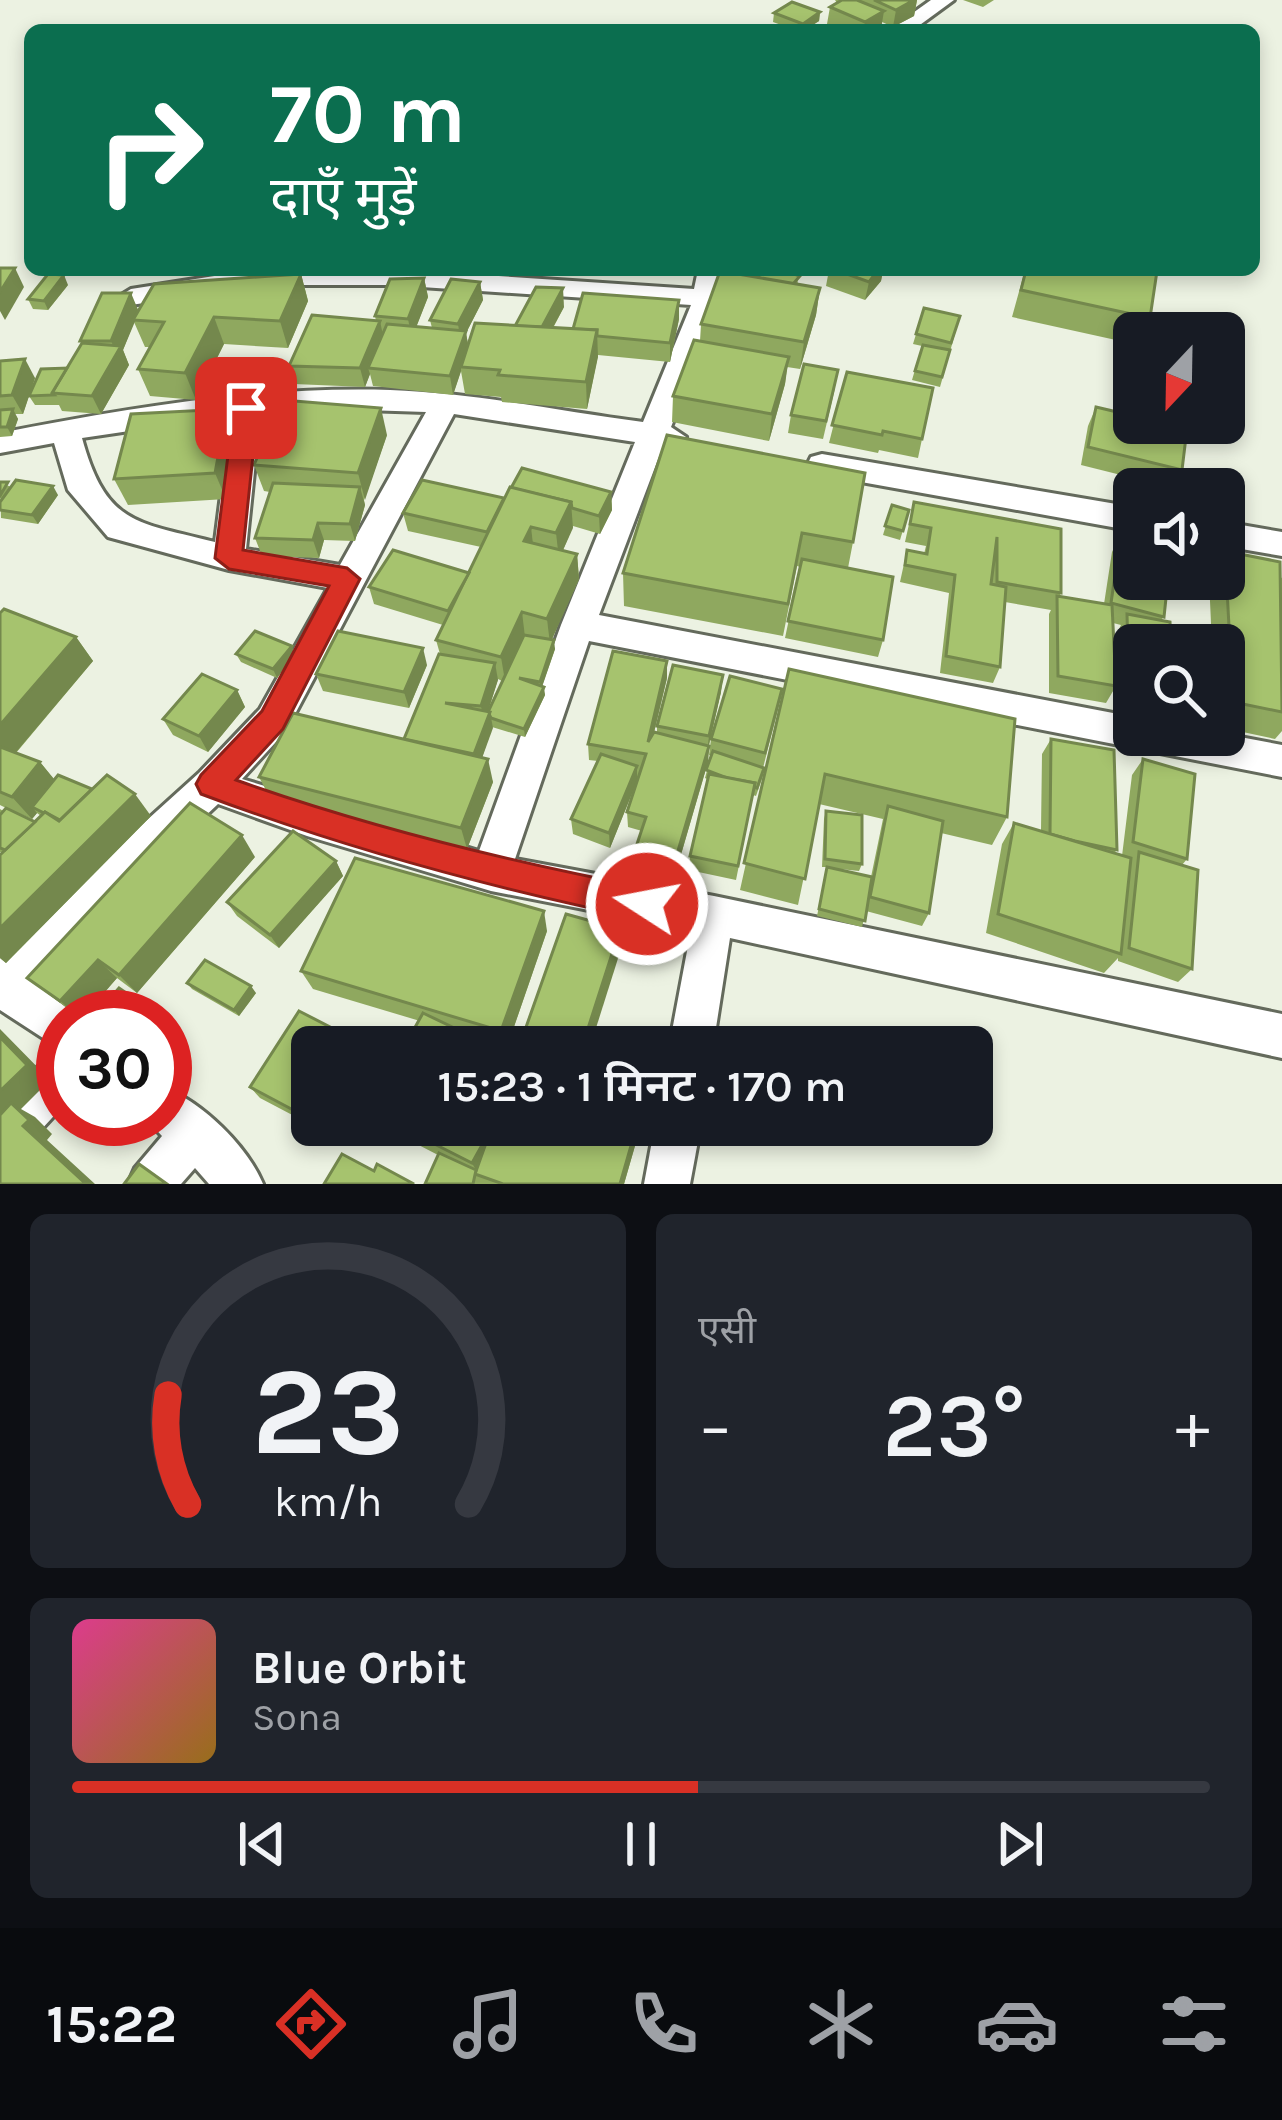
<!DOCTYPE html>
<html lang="hi">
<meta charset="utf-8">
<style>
body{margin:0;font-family:Karla,"Noto Sans Devanagari",sans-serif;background:#20242c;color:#f1f3f6;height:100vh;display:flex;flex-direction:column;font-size:45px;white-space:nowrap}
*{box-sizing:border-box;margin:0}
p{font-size:39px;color:#9ea1a6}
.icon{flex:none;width:66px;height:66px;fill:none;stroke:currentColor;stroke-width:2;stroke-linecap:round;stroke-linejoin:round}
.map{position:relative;height:1184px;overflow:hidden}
.side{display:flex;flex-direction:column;gap:30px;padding:30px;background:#0d0f14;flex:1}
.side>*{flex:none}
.top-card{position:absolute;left:24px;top:24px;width:1236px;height:252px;border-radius:18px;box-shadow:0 6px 18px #0003;background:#0b6e4f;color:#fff;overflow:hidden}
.needle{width:78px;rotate:202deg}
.fabs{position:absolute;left:1113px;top:312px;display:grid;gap:24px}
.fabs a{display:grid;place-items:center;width:132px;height:132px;border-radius:18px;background:#171b24;box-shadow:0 6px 18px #0003;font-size:60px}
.speed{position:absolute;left:36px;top:990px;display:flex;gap:24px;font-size:60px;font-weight:700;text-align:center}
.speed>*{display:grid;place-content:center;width:156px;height:156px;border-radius:50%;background:#171b24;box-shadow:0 6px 18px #0003;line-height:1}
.speed .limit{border:18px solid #d22;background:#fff;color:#111}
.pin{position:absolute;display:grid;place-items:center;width:102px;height:102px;color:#fff;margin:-51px;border-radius:24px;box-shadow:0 6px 18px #0006}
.me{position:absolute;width:132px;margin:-66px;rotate:281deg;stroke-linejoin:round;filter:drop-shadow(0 0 9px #0008)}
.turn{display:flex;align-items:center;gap:42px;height:252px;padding:0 48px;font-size:54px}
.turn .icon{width:156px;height:156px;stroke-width:2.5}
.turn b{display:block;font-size:84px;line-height:102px}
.big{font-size:90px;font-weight:600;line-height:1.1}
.side .tile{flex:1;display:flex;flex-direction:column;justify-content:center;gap:18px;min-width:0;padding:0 42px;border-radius:18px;background:#20242c}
.side .dial{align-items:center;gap:0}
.dial svg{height:312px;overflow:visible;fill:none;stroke:#363941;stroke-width:7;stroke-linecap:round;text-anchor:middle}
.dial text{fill:#f1f3f6;stroke:none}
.song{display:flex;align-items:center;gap:36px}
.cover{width:144px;height:144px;border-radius:18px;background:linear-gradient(135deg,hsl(330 70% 55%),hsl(40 70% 35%))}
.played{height:12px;border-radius:6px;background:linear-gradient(90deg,#d93025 55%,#363941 55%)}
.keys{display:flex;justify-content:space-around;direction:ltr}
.heat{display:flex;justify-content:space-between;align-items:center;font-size:66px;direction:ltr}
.side .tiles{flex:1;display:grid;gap:30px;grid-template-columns:1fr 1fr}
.tile:last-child{grid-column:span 2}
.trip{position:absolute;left:291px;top:1026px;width:702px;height:120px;border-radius:18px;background:#171b24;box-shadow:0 6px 18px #0003;font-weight:600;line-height:120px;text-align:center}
.dock{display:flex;height:192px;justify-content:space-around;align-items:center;background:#090b0e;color:#9ea1a6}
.dock .icon{width:84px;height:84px}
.dock .active{color:#d93025}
.dock b{font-size:54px;color:#f1f3f6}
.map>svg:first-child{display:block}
</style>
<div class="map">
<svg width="1282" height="1184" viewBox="0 0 1282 1184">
<rect width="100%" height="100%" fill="#ecf2e2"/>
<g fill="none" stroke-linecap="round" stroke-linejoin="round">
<!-- street casing -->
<g stroke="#646a5c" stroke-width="6">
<g id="street">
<path d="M931,0H954L913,30H889Z"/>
<path d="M253,270H407L694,289L698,270H724L715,316L671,427L686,437L681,444L663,446L599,615L1134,717V735L1224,734L1282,745V777L589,641L515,859L714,896L1282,1014V1058L730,938L713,1047H669L691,930L491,891L307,836L218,804L31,981L79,1017H63V1106L16,1157L0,1164V1108L47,1057L63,1051L0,1010V953L199,773L260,709L328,588L229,570L108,537L68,490L54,443L0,453V433C128,408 258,386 390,390C475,393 559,411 643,422L691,305L392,285H260L131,305L118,297L131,289ZM334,409L426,412L340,565L246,549L260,414ZM454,414L635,442L561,625L479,851L242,779L286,731ZM231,416L215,542C136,522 106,525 82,438Z"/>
<path d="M822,454L1134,507V531L811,473L807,465L811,457Z"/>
<path d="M1224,522L1282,532V556L1224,546Z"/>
<path d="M165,1088C203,1103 247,1146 263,1184H209L195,1168L181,1184H128L135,1168L162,1136L146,1119H165Z"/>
<path d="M655,1125H701L690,1184H644Z"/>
</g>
</g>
<!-- street -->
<use href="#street" fill="#fff" fill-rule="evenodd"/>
</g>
<!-- wall -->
<g fill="#8fa85f" fill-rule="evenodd">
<path d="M835,0H917L914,16L893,27L882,22L881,29L879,30H841L827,24L830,7L837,3Z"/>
<path d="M963,0H994L983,7Z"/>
<path d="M820,12L819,21L805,30H795L773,22L774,13Z"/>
<path d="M764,270H801L797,275L798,285L820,288L816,315L800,369L787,367L785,384L769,441L672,422L673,396L700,341L701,324L757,278Z"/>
<path d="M829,270H883L881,281L865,300L826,286Z"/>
<path d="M1025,270L1157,271L1150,318L1143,333H1134V344L1012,317Z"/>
<path d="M301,274L308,301L288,348L224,344L196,400L150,396L138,369L150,347H145L134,322L123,350L129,365L101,414L62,411L59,405H35L29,396L67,368L82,344L80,341L139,311Z"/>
<path d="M424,278L428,297L416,327L432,328L430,320L480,282L483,300L466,333L468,344L564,307L553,328L573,329L679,319L670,362L598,355L587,409L502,402L501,397L465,394L461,371L453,395L373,386L370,374L365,387L294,384L289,366L376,321L375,316Z"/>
<path d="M68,285L48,310L33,309L28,299Z"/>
<path d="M924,308L960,316L940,387L912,380L922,346L913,344Z"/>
<path d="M0,361L35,378L23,414H15L18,419L12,436L0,437Z"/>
<path d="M847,372L922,439L918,458L879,450L878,453L829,443Z"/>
<path d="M835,388L823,439L788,433L791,415Z"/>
<path d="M1096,407L1182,470L1173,488L1081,465L1088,426Z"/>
<path d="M227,409L237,435L226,499L128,505L114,479Z"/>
<path d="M387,435L364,500L365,505L355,541L324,540L319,558L262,556L255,538L270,492L264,491L254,465Z"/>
<path d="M667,435L853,542L848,568L883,640L878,657L785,638L800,567L797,566L783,636L624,606L623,573Z"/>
<path d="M0,482L11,487L58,495L38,524L1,518Z"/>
<path d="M611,492L612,510L600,534L573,526L563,550L577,554L579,579L551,640L555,649L542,686L545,695L525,737L492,727L482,758L493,782L467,849L271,800L259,777L404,739L440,654L436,640L443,625L374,604L369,587L469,573L481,547L408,531L403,513L504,498ZM498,679L502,681L488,712Z"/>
<path d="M914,502L1061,529V593L1059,597L1104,604L1112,552L1121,534L1164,617L1134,645V707L1119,704L1118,631L1121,625L1113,623L1116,686L1106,703L1049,693V614L1051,610L1005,602L1000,667L993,683L940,673L949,593L900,582L907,550L924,554L926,546L905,542Z"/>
<path d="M892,505L909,510L900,540L883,535Z"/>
<path d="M1225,551L1282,578V731L1275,739L1224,728V645H1212L1209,579H1224Z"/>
<path d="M0,613L76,637L93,661L16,753L40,762L54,780L151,816L6,963L0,958V855L2,853L0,852V809L3,811L6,808L0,805ZM6,808L32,819L37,813L41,816L35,822Z"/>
<path d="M236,654H295L277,678L241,662Z"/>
<path d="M427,665L409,708L323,691L316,674Z"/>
<path d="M789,669L1007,817L992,845L941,833L929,913L922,926L866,911L862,927L817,916L827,867H822L824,819L826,811L862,864L859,871L830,868L871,877L883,819L819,804L798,905L740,890Z"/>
<path d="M667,678L654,732H657V726L721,692L709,746L708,762L675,875L636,865L635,850L642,831L628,827L627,812L637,781L610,848L573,834L571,819L598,761L589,760L588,744Z"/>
<path d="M237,690L245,707L208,752L173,735L163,719Z"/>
<path d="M779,705L763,768H764L763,776L756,796L753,795L736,880L689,870L690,856L707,779L705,778L711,756L709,755L711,739Z"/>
<path d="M1051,739L1117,850L1114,853L1122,856L1132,775L1143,759L1187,859L1182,865L1192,969L1178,982L1118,961V958L1104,973L986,933L1002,844L1014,823L1041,831L1042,754Z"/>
<path d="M255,857L137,993L117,978L83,1017H79L27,978Z"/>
<path d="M336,861L343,876L279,948L237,916L227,902Z"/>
<path d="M547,931L507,1047L313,989L301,971Z"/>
<path d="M187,983L256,993L239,1016L192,989Z"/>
<path d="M312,1047V1125H344L336,1138L260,1098L250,1087Z"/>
<path d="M380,1125H641L624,1184H425L438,1155Z"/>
</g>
<!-- shaded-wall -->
<g fill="#74884d">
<path d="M914,0H917L914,16L893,27L896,10Z"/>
<path d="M884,11L881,29L864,30L865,22Z"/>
<path d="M820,12L819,21L805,30H802L803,24Z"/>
<path d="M15,268L24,287L5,320L0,311V292Z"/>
<path d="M878,270H883L881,281L865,300L869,282Z"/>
<path d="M301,274L308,301L288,348L280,321Z"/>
<path d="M64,275L68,285L48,310L44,301Z"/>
<path d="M424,278L428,297L412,338L408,319Z"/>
<path d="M480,282L483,300L466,333L469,350L461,367V371L453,395L450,376L461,343L458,324Z"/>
<path d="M563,288L564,307L540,351L539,333Z"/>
<path d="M820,288L816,315L800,369L804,342Z"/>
<path d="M131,293L139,312L123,350L129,365L101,414L92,396L117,353L111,341Z"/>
<path d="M679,300V319L670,362V343Z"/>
<path d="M214,317L224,344L196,400L185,373Z"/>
<path d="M380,321L384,340L368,368L370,374L365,387L360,368Z"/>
<path d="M597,330L598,357L587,409L586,382Z"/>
<path d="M789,357L785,384L769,441L772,414Z"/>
<path d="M25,359L35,378L23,414L12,395Z"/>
<path d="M381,408L387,435L365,500L358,473Z"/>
<path d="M13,409L18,419L12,436L7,427Z"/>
<path d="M227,409L237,435L226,499L215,473Z"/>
<path d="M53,486L58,495L38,524L32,515Z"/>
<path d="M360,487L365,505L355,541L350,524Z"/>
<path d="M611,492L612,510L600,534L599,516Z"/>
<path d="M571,502L573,528L559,559L556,533Z"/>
<path d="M318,523L324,540L319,558L313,540Z"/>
<path d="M531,527L534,553L524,541Z"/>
<path d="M577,554L579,579L550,644L547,619Z"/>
<path d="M522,612L525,637L505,681L501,657Z"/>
<path d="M76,637L93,661L6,764L0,757V725Z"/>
<path d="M554,640L555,649L541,690L540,682Z"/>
<path d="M292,646L295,654L277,678L273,669Z"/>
<path d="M423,648L427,665L409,708L404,692Z"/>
<path d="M667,661V678L648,758V742Z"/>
<path d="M495,663L498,680L484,723L481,706Z"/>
<path d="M723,675L721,692L707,752L709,736Z"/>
<path d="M544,687L545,695L525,737L524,729Z"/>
<path d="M237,690L245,707L208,752L199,736Z"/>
<path d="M490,712L493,728L478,769L474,754Z"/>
<path d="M709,746L708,762L675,875V861Z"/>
<path d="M488,759L493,782L467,849L461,828Z"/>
<path d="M40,762L59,785L32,807L37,813L32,819L12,797Z"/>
<path d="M637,766V781L610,848L609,833Z"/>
<path d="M135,794L151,816L6,963L0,958V928Z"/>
<path d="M242,835L255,857L137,993L119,975Z"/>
<path d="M336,861L343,876L279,948L270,935Z"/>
<path d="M544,911L547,931L507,1047L501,1031Z"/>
<path d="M620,929L621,949L590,1047H582Z"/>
<path d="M98,960L117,978L83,1017H79L60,1001Z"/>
<path d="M251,986L256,993L239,1016L234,1010Z"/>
<path d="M148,1008L155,1014L152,1017H141Z"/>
<path d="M0,1029L50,1080L21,1109L35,1117L52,1134L47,1140L95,1184H86L23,1126L0,1130Z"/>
<path d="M330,1125H344L336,1138L328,1129Z"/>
<path d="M637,1125H641L624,1184H620Z"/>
<path d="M490,1130L478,1174L472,1163Z"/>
</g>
<!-- building -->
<g fill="#a6c36e" stroke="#74884d" stroke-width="3">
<path d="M842,0H857L884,11L865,22L830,7Z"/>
<path d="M874,0H914L896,10Z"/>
<path d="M792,2L820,12L803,24L774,13Z"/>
<path d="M0,268H15L0,292Z"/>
<path d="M764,270H782L800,276L793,284L757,278Z"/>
<path d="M836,270H878L869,282Z"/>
<path d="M1026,270L1157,271L1150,318L1021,290Z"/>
<path d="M720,271L820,288L804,342L701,324Z"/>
<path d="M48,274L64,275L44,301L28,299Z"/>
<path d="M301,274L280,321L214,317L185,373L138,369L164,322L133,320L154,284Z"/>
<path d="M424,278L408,319L375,316L390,279Z"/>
<path d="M451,279L480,282L458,324L430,320Z"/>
<path d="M536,287L563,288L542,327L515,326Z"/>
<path d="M102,293H131L111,341H80Z"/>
<path d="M583,293L679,300L670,343L597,336V330L573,329Z"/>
<path d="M924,308L960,316L951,343L916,334Z"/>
<path d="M312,315L380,321L360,368L289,366Z"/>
<path d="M475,323L597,330L586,382L498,375L500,370L461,367Z"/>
<path d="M387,324L466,331L450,376L368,368Z"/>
<path d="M694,340L789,357L772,414L673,396Z"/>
<path d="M82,343L121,346L92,396L52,393Z"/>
<path d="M923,345L950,350L942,377L915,371Z"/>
<path d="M25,359L12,395L0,396V361Z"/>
<path d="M804,364L838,370L826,421L791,415Z"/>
<path d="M67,368L52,393L54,395L29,396L41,369Z"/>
<path d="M847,372L933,388L922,439L883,431L882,435L832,425Z"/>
<path d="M282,400L381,408L358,473L254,465Z"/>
<path d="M1096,407L1134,416V423H1163L1187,429L1182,470L1088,447Z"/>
<path d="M13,409L7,427H0V410Z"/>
<path d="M227,409L215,473L114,479L131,414Z"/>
<path d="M667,435L865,473L853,542L802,533L788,604L623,573Z"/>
<path d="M522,468L611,492L599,516L572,508L571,502L511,488Z"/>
<path d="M16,480L53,486L32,515L0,510V502Z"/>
<path d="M422,480L504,498L487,532L403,513Z"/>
<path d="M0,482H8L0,496Z"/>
<path d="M273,483L360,487L350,524L318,523L313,540L255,538Z"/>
<path d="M510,487L571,502L556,533L531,527L524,541L577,554L547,619L522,612L501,657L436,640Z"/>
<path d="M914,502L1061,529V593L997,582V537L991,584L1006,587L1000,667L946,656L955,575L905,565L907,550L927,554L931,528L910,524Z"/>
<path d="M892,505L909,510L903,531L885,526Z"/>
<path d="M1121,534L1134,537V579H1168L1164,617L1111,603Z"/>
<path d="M393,550L469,573L448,611L369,587Z"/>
<path d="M1225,551L1280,562L1282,712L1233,702Z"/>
<path d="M802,559L893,577L883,640L788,621Z"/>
<path d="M1057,596L1112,605L1116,686L1058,676Z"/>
<path d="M4,609L76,637L0,725V613Z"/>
<path d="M1127,614L1170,622L1171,645H1134V689L1129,688Z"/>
<path d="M255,631L292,646L273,669L236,654Z"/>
<path d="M338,631L423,648L404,692L316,674Z"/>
<path d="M524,635L554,640L540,682L519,678L544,687L524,729L491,718L488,712Z"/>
<path d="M613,651L667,661L648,742L654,732L709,746L675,861L635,850L646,817L627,812L646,754L588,744Z"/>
<path d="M439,654L495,663L481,706L445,703L490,712L474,754L404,739Z"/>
<path d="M673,665L723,675L709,736L657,726Z"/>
<path d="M789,669L1015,719L1007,817L825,774L805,879L744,863Z"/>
<path d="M202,674L237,690L199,736L163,719Z"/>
<path d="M730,676L782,689L765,753L711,739Z"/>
<path d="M293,713L488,759L461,828L259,777Z"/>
<path d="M1051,739L1114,750L1117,850L1075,841L1050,834Z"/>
<path d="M0,747L40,762L12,797L0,792Z"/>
<path d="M713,751L764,768L757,788L754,787L755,783L727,778L706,770Z"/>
<path d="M601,754L637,766L609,833L571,819Z"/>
<path d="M1143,759L1195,774L1187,859L1133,842Z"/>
<path d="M709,774L755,783L738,866L690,856Z"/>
<path d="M58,775L92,789L60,820L45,812L44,813L32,807Z"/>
<path d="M107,775L135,794L0,928V855L45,812L59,821Z"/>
<path d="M190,803L242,835L119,975L98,960L60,1001L27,978Z"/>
<path d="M888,806L943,821L929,913L870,897Z"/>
<path d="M6,808L35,822L5,850L0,848V815Z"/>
<path d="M826,811L862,815V864L825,859Z"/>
<path d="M1014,823L1131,858L1121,954L998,914Z"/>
<path d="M293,831L336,861L270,935L227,902Z"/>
<path d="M1139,852L1198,870L1192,969L1129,948Z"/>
<path d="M355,858L544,911L501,1031L301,971Z"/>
<path d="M827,867L872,877L865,921L819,909Z"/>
<path d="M566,914L620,929L582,1047H519Z"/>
<path d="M205,960L251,986L234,1010L187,983Z"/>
<path d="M119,988L148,1008L141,1017H94Z"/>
<path d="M299,1011L369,1047H312V1120L250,1087Z"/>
<path d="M423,1013L494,1047H404Z"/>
<path d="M0,1037L27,1065L0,1091Z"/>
<path d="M11,1103L29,1120L23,1126L86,1184H0V1115Z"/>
<path d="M397,1125H637L620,1184H503L475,1174L491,1129L472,1163Z"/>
<path d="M439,1153L476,1170L473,1184H425Z"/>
<path d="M342,1154L374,1171L377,1164L414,1184H324Z"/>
<path d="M139,1164L167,1184H124Z"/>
</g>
<!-- route -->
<path fill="#d93025" stroke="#8d1f18" stroke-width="3" d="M246,400L258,408L243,550L347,568L360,579L283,729L236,780C371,828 507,861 647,888L659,893L664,904L659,915L647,920C494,889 347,849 201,794L196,784L201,775L262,711L329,586L229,569L215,558L234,408Z"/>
</svg>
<div class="fabs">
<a><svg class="needle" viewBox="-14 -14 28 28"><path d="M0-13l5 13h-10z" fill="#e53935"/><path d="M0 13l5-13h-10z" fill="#9ea1a6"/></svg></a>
<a><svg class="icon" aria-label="sound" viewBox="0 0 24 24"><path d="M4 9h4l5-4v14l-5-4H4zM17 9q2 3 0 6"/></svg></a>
<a><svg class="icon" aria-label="search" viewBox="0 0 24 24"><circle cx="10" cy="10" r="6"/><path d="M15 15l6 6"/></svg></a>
</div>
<div class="speed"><div class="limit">30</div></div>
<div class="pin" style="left:246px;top:408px;background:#d93025"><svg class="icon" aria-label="arrive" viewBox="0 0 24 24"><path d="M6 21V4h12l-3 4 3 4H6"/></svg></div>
<svg class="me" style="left:647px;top:904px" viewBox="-20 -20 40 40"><circle r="17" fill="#d93025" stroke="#fff" stroke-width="3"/><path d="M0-11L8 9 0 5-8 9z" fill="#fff"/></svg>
<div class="trip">15:23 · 1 मिनट · 170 m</div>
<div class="top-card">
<div class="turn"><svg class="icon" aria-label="right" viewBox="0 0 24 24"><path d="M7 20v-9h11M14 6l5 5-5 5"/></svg><div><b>70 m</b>दाएँ मुड़ें</div></div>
</div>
</div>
<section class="side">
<div class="tiles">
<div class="tile dial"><svg viewBox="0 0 100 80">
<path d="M14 69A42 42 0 1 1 86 69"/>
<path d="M14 69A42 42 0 0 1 9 41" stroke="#d93025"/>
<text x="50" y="56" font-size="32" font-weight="700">23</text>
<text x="50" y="72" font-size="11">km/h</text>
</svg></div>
<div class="tile"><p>एसी</p>
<div class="heat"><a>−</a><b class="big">23°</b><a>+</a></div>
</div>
<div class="tile">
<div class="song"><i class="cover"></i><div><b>Blue Orbit</b><p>Sona</p></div></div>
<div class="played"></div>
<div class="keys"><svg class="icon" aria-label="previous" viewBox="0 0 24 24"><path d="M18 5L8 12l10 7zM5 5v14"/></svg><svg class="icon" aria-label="pause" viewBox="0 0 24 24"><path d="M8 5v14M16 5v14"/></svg><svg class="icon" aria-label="next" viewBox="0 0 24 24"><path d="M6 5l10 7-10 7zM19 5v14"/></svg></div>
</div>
</div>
</section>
<nav class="dock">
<b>15:22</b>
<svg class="icon active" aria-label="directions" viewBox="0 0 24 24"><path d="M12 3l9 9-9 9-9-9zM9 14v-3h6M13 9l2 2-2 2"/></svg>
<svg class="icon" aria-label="music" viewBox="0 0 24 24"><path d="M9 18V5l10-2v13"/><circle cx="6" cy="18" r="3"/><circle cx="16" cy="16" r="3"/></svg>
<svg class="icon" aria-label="phone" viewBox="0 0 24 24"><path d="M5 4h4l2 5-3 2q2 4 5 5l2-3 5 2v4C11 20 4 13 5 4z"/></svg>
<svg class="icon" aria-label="climate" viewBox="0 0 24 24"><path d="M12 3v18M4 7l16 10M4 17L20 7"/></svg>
<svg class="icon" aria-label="car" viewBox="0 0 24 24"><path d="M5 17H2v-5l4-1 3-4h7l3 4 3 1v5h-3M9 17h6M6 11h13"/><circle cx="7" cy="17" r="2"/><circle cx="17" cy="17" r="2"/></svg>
<svg class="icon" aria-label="filters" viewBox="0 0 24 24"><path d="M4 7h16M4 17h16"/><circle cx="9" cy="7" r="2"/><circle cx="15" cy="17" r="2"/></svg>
</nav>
